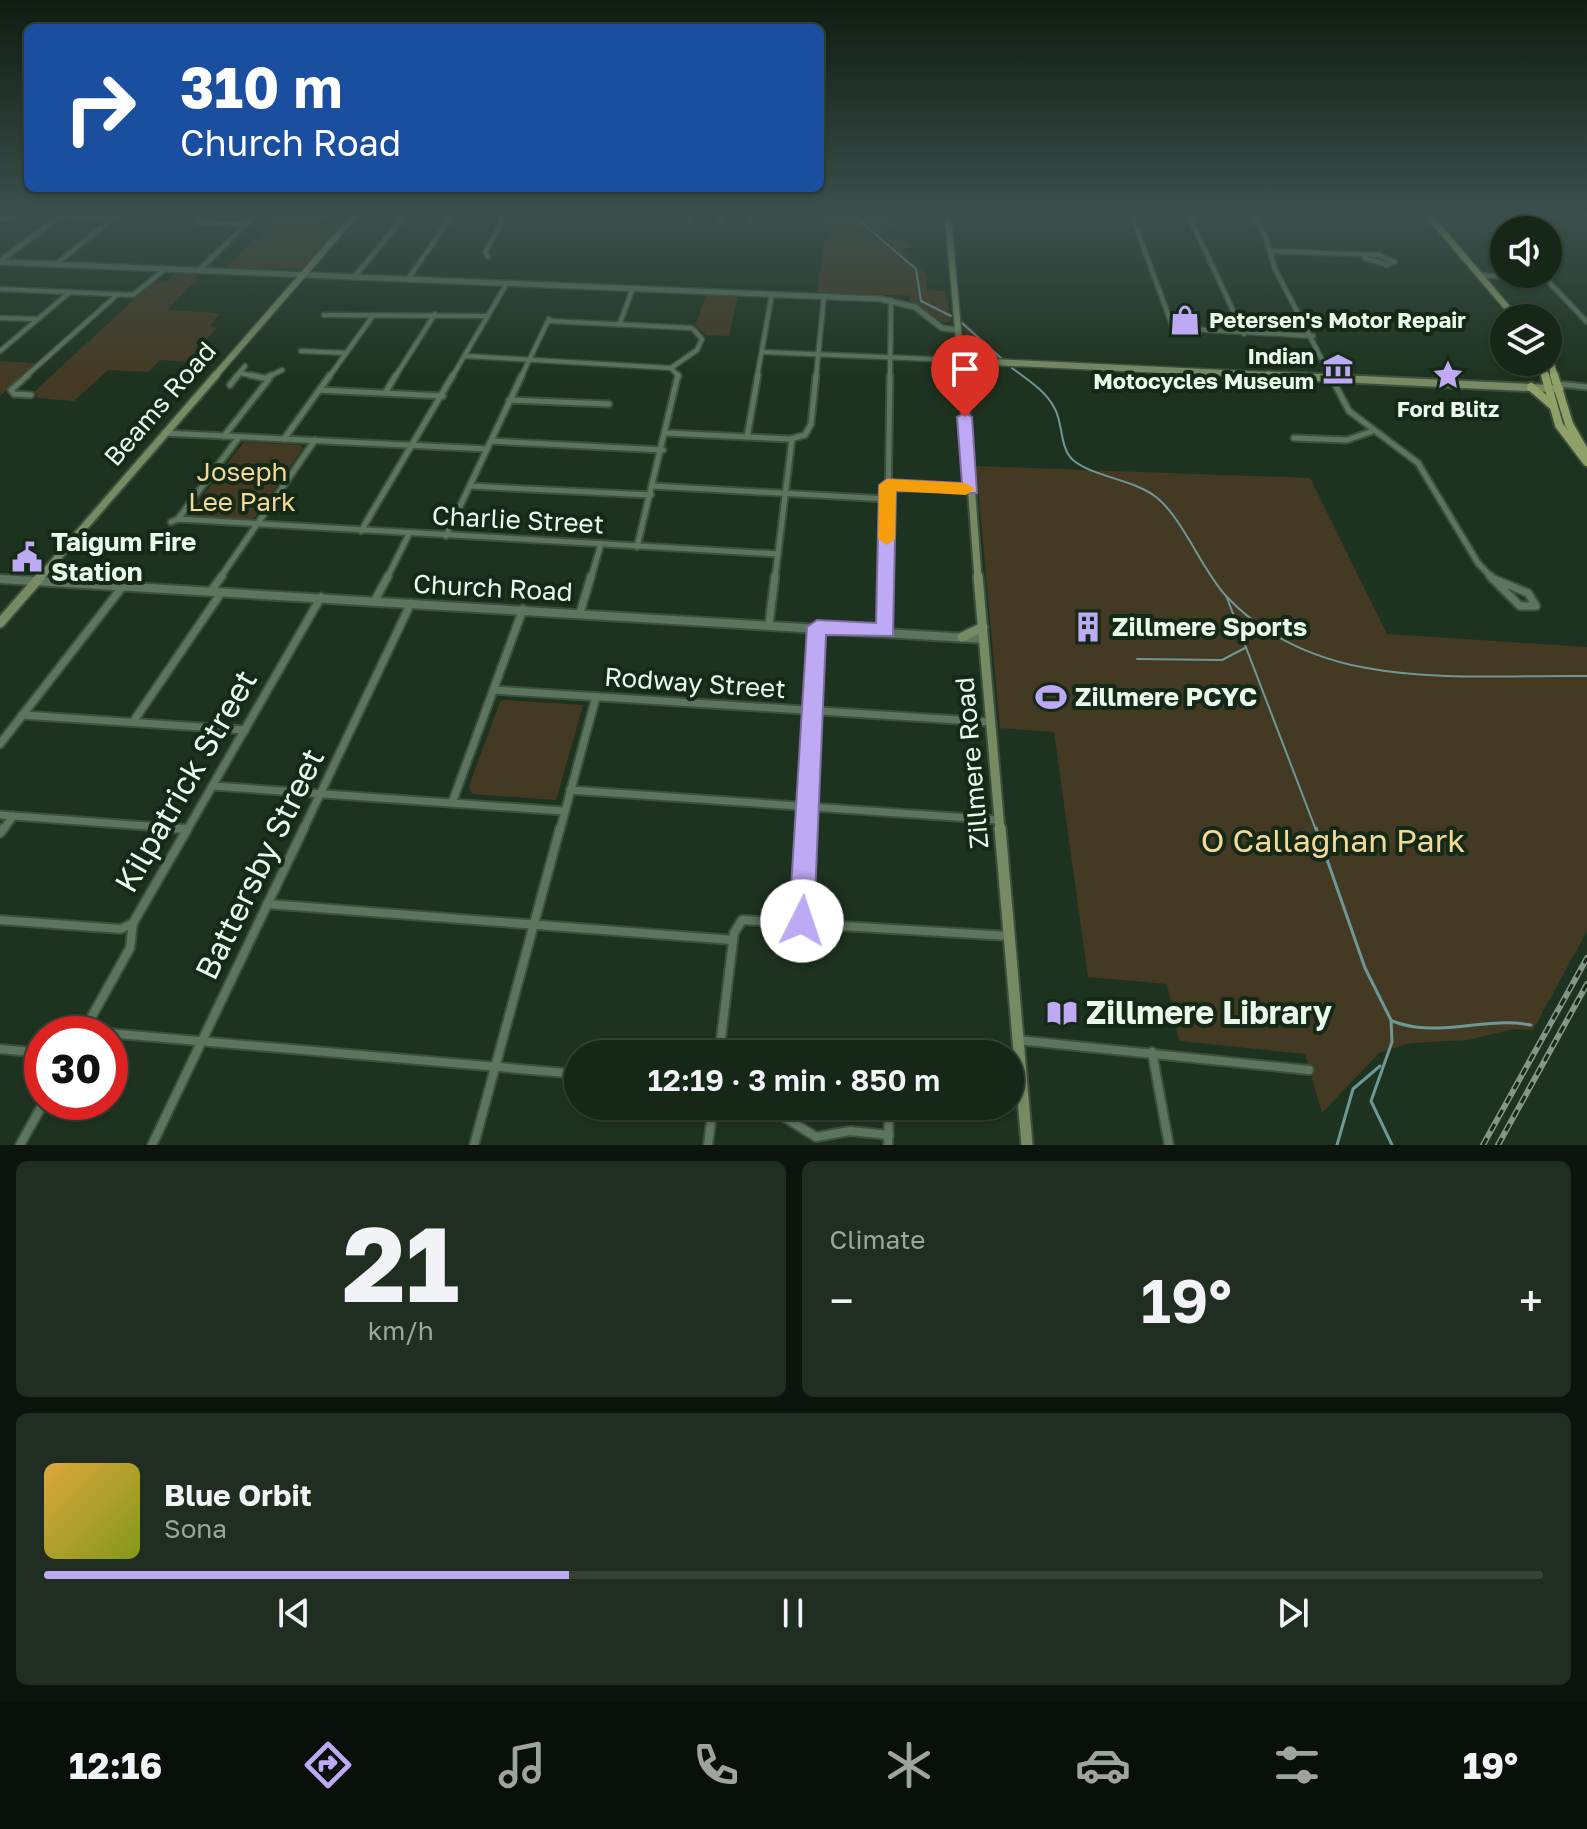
<!DOCTYPE html>
<meta charset="utf-8">
<style>
body{margin:0;font-family:"Golos Text",sans-serif;background:#1f2e20;color:#f1f3f6;height:100vh;display:flex;flex-direction:column;font-size:30px;white-space:nowrap}
*{box-sizing:border-box;margin:0}
p{font-size:26px;color:#9ea5a1}
.icon{flex:none;width:44px;height:44px;fill:none;stroke:currentColor;stroke-width:2;stroke-linecap:round;stroke-linejoin:round}
.map{position:relative;height:1145px;overflow:hidden}
.drawer{display:flex;flex-direction:column;gap:16px;padding:16px;background:#0c150d;flex:1}
.drawer>*{flex:none}
.top-card{position:absolute;left:24px;top:24px;width:800px;height:168px;border-radius:12px;box-shadow:0 2px 6px #0004,0 0 0 2px #354336;background:#1a4fa0;color:#fff;overflow:hidden}
.controls{position:absolute;left:1490px;top:216px;display:grid;gap:16px}
.controls a{display:grid;place-items:center;width:72px;height:72px;border-radius:50%;background:#162617;box-shadow:0 2px 6px #0004,0 0 0 2px #354336;font-size:40px}
.speed{position:absolute;left:24px;top:1016px;display:flex;gap:16px;font-size:40px;font-weight:700;text-align:center}
.speed>*{display:grid;place-content:center;width:104px;height:104px;border-radius:50%;background:#162617;box-shadow:0 2px 6px #0004,0 0 0 2px #354336;line-height:1}
.speed .limit{border:12px solid #d22;background:#fff;color:#111}
.pin{position:absolute;display:grid;place-items:center;width:68px;height:68px;color:#fff;margin:-82px -34px;border-radius:50% 50% 50% 0;rotate:-45deg;box-shadow:0 0 8px #0007}
.pin .icon{rotate:45deg}
.me{position:absolute;width:88px;margin:-44px;rotate:4deg;stroke-linejoin:round;filter:drop-shadow(0 0 6px #0008)}
.turn{display:flex;align-items:center;gap:28px;height:168px;padding:0 24px;font-size:36px}
.turn .icon{width:104px;height:104px;stroke-width:2.5}
.turn b{display:block;font-size:56px;line-height:68px}
.big{font-size:60px;font-weight:600;line-height:1.1}
.drawer .card{flex:1;display:flex;flex-direction:column;justify-content:center;gap:12px;min-width:0;padding:0 28px;border-radius:12px;background:#1f2e20}
.drawer .dial{align-items:center;gap:0}
.dial b{font-size:104px;line-height:1}
.song{display:flex;align-items:center;gap:24px}
.cover{width:96px;height:96px;border-radius:12px;background:linear-gradient(135deg,hsl(40 70% 55%),hsl(70 70% 35%))}
.played{height:8px;border-radius:4px;background:linear-gradient(90deg,#bea9f4 35%,#354336 35%)}
.keys{display:flex;justify-content:space-around;direction:ltr}
.heat{display:flex;justify-content:space-between;align-items:center;font-size:44px;direction:ltr}
.drawer .tiles{flex:1;display:grid;gap:16px;grid-template-columns:1fr 1fr}
.card:last-child{grid-column:span 2}
.trip{position:absolute;left:564px;top:1040px;width:460px;height:80px;border-radius:40px;background:#162617;box-shadow:0 2px 6px #0004,0 0 0 2px #354336;font-weight:600;line-height:80px;text-align:center}
.tab-bar{display:flex;height:128px;justify-content:space-around;align-items:center;background:#090f09;color:#9ea5a1}
.tab-bar .icon{width:56px;height:56px}
.tab-bar .active{color:#bea9f4}
.tab-bar b{font-size:36px;color:#f1f3f6}
.map>svg:first-child{display:block}
</style>
<div class="map">
<svg width="1587" height="1145" viewBox="0 0 1587 1145">
<rect width="100%" height="100%" fill="#1e331f"/>
<!-- green -->
<g fill="#443a24">
<path d="M277,216H325L317,225L339,226L302,268H226Z"/>
<path d="M871,216L896,224V230L888,232L885,237L901,240L912,247L899,250L910,254L908,259L928,276L926,290L946,291L951,321L944,323L910,302V296L817,292L826,231L822,229L823,220Z"/>
<path d="M176,273L198,274L194,278H199L167,310L220,313L210,326L216,328L188,362L160,360L148,372L108,370L74,401L38,398L34,392L153,282L165,283Z"/>
<path d="M706,295L738,297L729,336L706,335L695,326Z"/>
<path d="M961,318L1006,361L970,350Z"/>
<path d="M0,361L37,363L0,396Z"/>
<path d="M244,442L300,445L303,448L256,516L249,520L187,517Z"/>
<path d="M976,466L1310,478L1387,634L1587,647V931L1533,1030L1513,1029L1468,1040L1410,1043L1379,1053L1322,1113L1305,1054L1179,1041L1167,984L1088,977L1054,732L1000,728Z"/>
<path d="M504,700L583,705L556,800L472,794L469,786L500,702Z"/>
</g>
<g fill="none" stroke-linecap="round" stroke-linejoin="round">
<!-- stream-far1 -->
<g stroke="#6e9798" stroke-width="2">
<path d="M854,216L916,269L921,301L951,316"/>
<path d="M962,323L1002,359"/>
<path d="M1012,368C1028,380 1046,391 1055,409C1063,424 1060,449 1073,460C1093,477 1133,479 1156,497C1182,517 1202,570 1226,596C1319,695 1464,674 1587,676"/>
<path d="M1227,598L1316,830"/>
<path d="M1137,659L1222,660L1245,648"/>
</g>
<!-- stream -->
<g stroke="#6e9798" stroke-width="3">
<path d="M1316,828L1365,968L1391,1020L1392,1042L1371,1101L1392,1145"/>
<path d="M1392,1021C1438,1039 1484,1016 1531,1025"/>
<path d="M1337,1145L1353,1089L1380,1066"/>
</g>
<!-- minor-far3 casing -->
<g stroke="#3d503e" stroke-width="7">
<g id="minor-far3">
<path d="M70,216L114,218"/>
<path d="M198,216L196,221L201,223L246,225"/>
<path d="M1132,216L1173,328L1313,336"/>
<path d="M1189,216L1244,334"/>
<path d="M1254,216L1266,238L1275,269L1331,377"/>
<path d="M0,220L13,216"/>
<path d="M690,221L691,216"/>
<path d="M721,221L722,216"/>
<path d="M750,221L752,216"/>
<path d="M1270,251L1379,255L1394,262"/>
<path d="M488,257L485,252L501,225L502,216"/>
<path d="M1365,258L1387,265L1394,262"/>
<path d="M56,264L116,216"/>
<path d="M199,270L255,216"/>
<path d="M1479,275L1543,280"/>
<path d="M355,276L405,216"/>
<path d="M1523,277L1543,276L1587,322"/>
<path d="M408,279L452,216"/>
<path d="M0,289L133,295L165,269"/>
<path d="M324,315L488,316"/>
<path d="M0,318L35,319"/>
<path d="M550,321L692,328L702,339L697,350L671,368"/>
<path d="M620,323L633,288"/>
<path d="M0,351L70,292"/>
<path d="M301,351L346,353"/>
<path d="M762,352L955,360"/>
<path d="M465,356L671,368"/>
<path d="M671,368L679,377"/>
<path d="M240,373L259,377"/>
<path d="M25,377L118,294"/>
<path d="M236,377L245,366"/>
<path d="M268,377L282,370"/>
<path d="M329,377L372,317"/>
<path d="M395,377L435,314"/>
<path d="M452,377L507,283"/>
<path d="M521,377L549,319"/>
<path d="M757,377L772,294"/>
<path d="M816,377L824,296"/>
<path d="M890,377L891,300"/>
</g>
</g>
<!-- minor-far2 casing -->
<g stroke="#3d503e" stroke-width="9">
<g id="minor-far2">
<path d="M28,375L11,390L14,394L31,395"/>
<path d="M1330,375L1349,411L1418,463L1478,563L1492,578"/>
<path d="M268,377L272,375"/>
<path d="M1559,384L1587,387"/>
<path d="M230,385L238,375"/>
<path d="M319,390L443,396"/>
<path d="M385,393L396,375"/>
<path d="M509,400L609,404"/>
<path d="M164,433L487,449"/>
<path d="M667,433L790,439L805,435L811,424L816,375"/>
<path d="M224,436L269,379L250,375"/>
<path d="M747,437L758,375"/>
<path d="M1294,438L1347,440L1373,431"/>
<path d="M284,439L330,375"/>
<path d="M491,441L663,450"/>
<path d="M887,485L971,489"/>
<path d="M470,486L651,495"/>
<path d="M653,486L887,499"/>
<path d="M178,519L239,437"/>
<path d="M171,522L178,519L778,554"/>
<path d="M361,531L453,375"/>
<path d="M446,536L522,375"/>
<path d="M637,547L678,375"/>
<path d="M220,578L315,440"/>
<path d="M387,578L409,534"/>
<path d="M591,578L601,544"/>
<path d="M775,578L792,439"/>
<path d="M887,578L890,375"/>
</g>
</g>
<!-- minor-far1 casing -->
<g stroke="#3d503e" stroke-width="11">
<g id="minor-far1">
<path d="M1490,576L1520,606H1536L1528,593L1494,579"/>
<path d="M211,591L222,576"/>
<path d="M375,600L388,576"/>
<path d="M580,613L591,576"/>
<path d="M769,624L775,576"/>
<path d="M886,631L887,576"/>
<path d="M494,690L990,722"/>
<path d="M22,715L245,730"/>
<path d="M133,722L221,593"/>
<path d="M0,744L123,586"/>
<path d="M213,786L564,811"/>
<path d="M570,790L999,820"/>
<path d="M452,803L523,609"/>
<path d="M0,815L187,829"/>
<path d="M3,830L13,816"/>
<path d="M187,830L321,597"/>
<path d="M303,830L411,603"/>
<path d="M560,830L596,697"/>
<path d="M808,830L809,810L805,803L817,627"/>
</g>
</g>
<!-- minor casing -->
<g stroke="#3d503e" stroke-width="12">
<g id="minor">
<path d="M167,828L187,829"/>
<path d="M0,833L4,828"/>
<path d="M267,904L733,940"/>
<path d="M0,920L121,929L133,923"/>
<path d="M802,921L808,828"/>
<path d="M84,1031L578,1074"/>
<path d="M82,1034L130,948L133,923L188,828"/>
<path d="M1018,1040L1309,1070"/>
<path d="M0,1049L42,1053"/>
<path d="M1152,1052L1169,1145"/>
<path d="M719,1054L734,933L742,920L1009,936"/>
<path d="M713,1108L781,1115L816,1137L850,1131L889,1135"/>
<path d="M20,1145L44,1102"/>
<path d="M152,1145L304,828"/>
<path d="M474,1145L560,828"/>
<path d="M708,1145L713,1106"/>
<path d="M888,1145L889,1116"/>
</g>
</g>
<!-- tertiary-far1 casing -->
<g stroke="#3d503e" stroke-width="8">
<g id="tertiary-far1">
<path d="M0,261L60,216"/>
<path d="M0,262L881,299L915,307L942,328L957,330"/>
</g>
</g>
<!-- tertiary casing -->
<g stroke="#3d503e" stroke-width="12">
<path id="tertiary" d="M0,579L984,639"/>
</g>
<!-- secondary-far3 casing -->
<g stroke="#3d503e" stroke-width="9">
<g id="secondary-far3">
<path d="M948,216L959,341V355L955,360L959,367"/>
<path d="M959,355L990,361"/>
<path d="M959,364L994,362L1309,377"/>
<path d="M214,377L354,216"/>
<path d="M962,377L969,366"/>
</g>
</g>
<!-- secondary-far2 casing -->
<g stroke="#3d503e" stroke-width="11">
<g id="secondary-far2">
<path d="M963,375L978,578"/>
<path d="M1267,375L1560,389"/>
<path d="M40,578L216,375"/>
</g>
</g>
<!-- secondary-far1 casing -->
<g stroke="#3d503e" stroke-width="13">
<g id="secondary-far1">
<path d="M978,576L1000,830"/>
<path d="M0,623L41,576"/>
<path d="M962,637L983,627"/>
</g>
</g>
<!-- secondary casing -->
<g stroke="#3d503e" stroke-width="15">
<path id="secondary" d="M1000,828L1027,1145"/>
</g>
<!-- primary-far1 casing -->
<g stroke="#3d503e" stroke-width="9">
<g id="primary-far1">
<path d="M1429,216L1516,318"/>
<path d="M1548,355L1555,377"/>
<path d="M1541,362L1545,377"/>
</g>
</g>
<!-- primary casing -->
<g stroke="#3d503e" stroke-width="12">
<g id="primary">
<path d="M1545,375L1559,425L1587,462"/>
<path d="M1554,375L1569,424L1585,452"/>
<path d="M1531,387L1552,405"/>
</g>
</g>
<!-- minor-far3 -->
<use href="#minor-far3" stroke="#5d755e" stroke-width="4"/>
<!-- minor-far2 -->
<use href="#minor-far2" stroke="#5d755e" stroke-width="5"/>
<!-- minor-far1 -->
<use href="#minor-far1" stroke="#5d755e" stroke-width="7"/>
<!-- minor -->
<use href="#minor" stroke="#5d755e" stroke-width="8"/>
<!-- tertiary-far1 -->
<use href="#tertiary-far1" stroke="#5d755e" stroke-width="5"/>
<!-- tertiary -->
<use href="#tertiary" stroke="#5d755e" stroke-width="8"/>
<!-- secondary-far3 -->
<use href="#secondary-far3" stroke="#768b63" stroke-width="6"/>
<!-- secondary-far2 -->
<use href="#secondary-far2" stroke="#768b63" stroke-width="7"/>
<!-- secondary-far1 -->
<use href="#secondary-far1" stroke="#768b63" stroke-width="9"/>
<!-- secondary -->
<use href="#secondary" stroke="#768b63" stroke-width="11"/>
<!-- primary-far1 -->
<use href="#primary-far1" stroke="#90a168" stroke-width="6"/>
<!-- primary -->
<use href="#primary" stroke="#90a168" stroke-width="8"/>
<!-- rail casing -->
<g stroke="#849685" stroke-width="6">
<g id="rail">
<path d="M1483,1145L1587,958"/>
<path d="M1498,1145L1587,984"/>
</g>
</g>
<!-- rail -->
<use href="#rail" stroke="#142916" stroke-width="3" stroke-dasharray="8" stroke-linecap="butt"/>
</g>
<!-- sky -->
<linearGradient id="sky" x2="0" y2="1"><stop stop-color="#101c11"/><stop offset="0.57" stop-color="#3b504d"/><stop offset="1" stop-color="#3b504d" stop-opacity="0"/></linearGradient>
<rect width="1587" height="377" fill="url(#sky)"/>
<!-- route -->
<path fill="#bea9f4" stroke="#7c6e9f" stroke-width="2" d="M965,413L972,417L977,493L896,491L893,636L826,635L814,921L810,930L802,933L793,930L789,921L807,627L817,620L876,623L879,485L887,479L962,483L957,417Z"/>
<!-- slow -->
<path fill="#f59e0b" d="M887,479L966,483L975,489L966,495L896,491L895,539L887,545L878,539L879,485Z"/>
<!-- icons -->
<defs>
<g id="shop-bare" transform="scale(2.4)"><path d="M-5-2.5h2.3a2.7 3.5 0 0 1 5.4 0H5L5.5 6h-11ZM-1.5-2.5h3a1.5 2.3 0 0 0-3 0Z" fill="#bea9f4" stroke="#142916" stroke-width="2.5" paint-order="stroke"/></g>
<g id="museum-bare" transform="scale(2.4)"><path d="M0-6L6-3V-2H-6V-3ZM-5-1h2V3h-2ZM-1-1h2V3h-2ZM3-1h2V3H3ZM-6 4H6V6H-6Z" fill="#bea9f4" stroke="#142916" stroke-width="2.5" paint-order="stroke"/></g>
<g id="sight-bare" transform="scale(2.4)"><path d="M0-6L1.8-2.2L6-1.7L2.9 1.2L3.7 5.4L0 3.3L-3.7 5.4L-2.9 1.2L-6-1.7L-1.8-2.2Z" fill="#bea9f4" stroke="#142916" stroke-width="2.5" paint-order="stroke"/></g>
<g id="civic-bare" transform="scale(2.4)"><path d="M-.6-6.5H3V-4.5H.6V-3L4-1V1h2V6H-6V1h2V-1L-.6-3ZM-1.2 2.5V6h2.4V2.5Z" fill="#bea9f4" stroke="#142916" stroke-width="2.5" paint-order="stroke"/></g>
<g id="building-bare" transform="scale(2.4)"><path d="M-4-6H4V6H1V3H-1V6H-4ZM-2.5-4.3h1.7v1.8h-1.7ZM.8-4.3h1.7v1.8H.8ZM-2.5-1h1.7V.8h-1.7ZM.8-1h1.7V.8H.8Z" fill="#bea9f4" stroke="#142916" stroke-width="2.5" paint-order="stroke"/></g>
<g id="stadium-bare" transform="scale(2.4)"><path d="M0-5a6.5 5 0 1 0 0 10a6.5 5 0 1 0 0-10ZM-3.5-1.8h7v3.6h-7Z" fill="#bea9f4" stroke="#142916" stroke-width="2.5" paint-order="stroke"/></g>
<g id="library-bare" transform="scale(2.4)"><path d="M-6-4Q-3-5.5-.7-3.5V5Q-3 3-6 4ZM6-4Q3-5.5 .7-3.5V5Q3 3 6 4Z" fill="#bea9f4" stroke="#142916" stroke-width="2.5" paint-order="stroke"/></g>
</defs>
<g fill-rule="evenodd">
<use href="#shop-bare" x="1185" y="320"/>
<use href="#museum-bare" x="1338" y="369"/>
<use href="#sight-bare" x="1448" y="375"/>
<use href="#civic-bare" x="27" y="557"/>
<use href="#building-bare" x="1088" y="627"/>
<use href="#stadium-bare" x="1051" y="697"/>
<use href="#library-bare" x="1062" y="1013"/>
</g>
<g text-anchor="middle" stroke-width="8" stroke-linejoin="round" paint-order="stroke">
<!-- far-poi labels -->
<g font-size="22" font-weight="bold" fill="#ebf9eb" stroke="#142916" text-anchor="start">
<text x="1209" y="328">Petersen's Motor Repair</text>
<text x="1314" y="364" text-anchor="end">Indian<tspan x="1314" dy="25">Motocycles Museum</tspan></text>
<text x="1448" y="417" text-anchor="middle">Ford Blitz</text>
</g>
<!-- street labels -->
<g font-size="26" fill="#ebf9eb" stroke="#142916">
<text transform="translate(160 404) rotate(-49)" y="9">Beams Road</text>
<text transform="translate(518 520) rotate(3)" y="9">Charlie Street</text>
<text transform="translate(493 588) rotate(3)" y="9">Church Road</text>
<text transform="translate(695 683) rotate(4)" y="9">Rodway Street</text>
<text transform="translate(972 763) rotate(-95)" y="9">Zillmere Road</text>
</g>
<!-- park labels -->
<g font-size="26" fill="#f6d999" stroke="#142916">
<text x="242" y="481">Joseph<tspan x="242" dy="30">Lee Park</tspan></text>
</g>
<!-- poi labels -->
<g font-size="26" font-weight="bold" fill="#ebf9eb" stroke="#142916" text-anchor="start">
<text x="51" y="551">Taigum Fire<tspan x="51" dy="30">Station</tspan></text>
<text x="1112" y="636">Zillmere Sports</text>
<text x="1075" y="706">Zillmere PCYC</text>
</g>
<!-- near-street labels -->
<g font-size="32" fill="#ebf9eb" stroke="#142916">
<text transform="translate(186 781) rotate(-60)" y="11">Kilpatrick Street</text>
<text transform="translate(260 864) rotate(-64)" y="11">Battersby Street</text>
</g>
<!-- near-park labels -->
<g font-size="32" fill="#f6d999" stroke="#142916">
<text x="1333" y="852">O Callaghan Park</text>
</g>
<!-- near-poi labels -->
<g font-size="32" font-weight="bold" fill="#ebf9eb" stroke="#142916" text-anchor="start">
<text x="1086" y="1024">Zillmere Library</text>
</g>
</g>
</svg>
<div class="controls">
<a><svg class="icon" aria-label="sound" viewBox="0 0 24 24"><path d="M4 9h4l5-4v14l-5-4H4zM17 9q2 3 0 6"/></svg></a>
<a><svg class="icon" aria-label="layers" viewBox="0 0 24 24"><path d="M12 4l9 5-9 5-9-5zM3 14l9 5 9-5"/></svg></a>
</div>
<div class="speed"><div class="limit">30</div></div>
<div class="pin" style="left:965px;top:417px;background:#d93025"><svg class="icon" aria-label="arrive" viewBox="0 0 24 24"><path d="M6 21V4h12l-3 4 3 4H6"/></svg></div>
<svg class="me" style="left:802px;top:921px" viewBox="-20 -20 40 40"><circle r="19" fill="#fff"/><path d="M0-13L10 11 0 6-10 11z" fill="#bea9f4"/></svg>
<div class="trip">12:19 · 3 min · 850 m</div>
<div class="top-card">
<div class="turn"><svg class="icon" aria-label="right" viewBox="0 0 24 24"><path d="M7 20v-9h11M14 6l5 5-5 5"/></svg><div><b>310 m</b>Church Road</div></div>
</div>
</div>
<section class="drawer">
<div class="tiles">
<div class="card dial"><b>21</b><p>km/h</p></div>
<div class="card"><p>Climate</p>
<div class="heat"><a>−</a><b class="big">19°</b><a>+</a></div>
</div>
<div class="card">
<div class="song"><i class="cover"></i><div><b>Blue Orbit</b><p>Sona</p></div></div>
<div class="played"></div>
<div class="keys"><svg class="icon" aria-label="previous" viewBox="0 0 24 24"><path d="M18 5L8 12l10 7zM5 5v14"/></svg><svg class="icon" aria-label="pause" viewBox="0 0 24 24"><path d="M8 5v14M16 5v14"/></svg><svg class="icon" aria-label="next" viewBox="0 0 24 24"><path d="M6 5l10 7-10 7zM19 5v14"/></svg></div>
</div>
</div>
</section>
<nav class="tab-bar">
<b>12:16</b>
<svg class="icon active" aria-label="directions" viewBox="0 0 24 24"><path d="M12 3l9 9-9 9-9-9zM9 14v-3h6M13 9l2 2-2 2"/></svg>
<svg class="icon" aria-label="music" viewBox="0 0 24 24"><path d="M9 18V5l10-2v13"/><circle cx="6" cy="18" r="3"/><circle cx="16" cy="16" r="3"/></svg>
<svg class="icon" aria-label="phone" viewBox="0 0 24 24"><path d="M5 4h4l2 5-3 2q2 4 5 5l2-3 5 2v4C11 20 4 13 5 4z"/></svg>
<svg class="icon" aria-label="climate" viewBox="0 0 24 24"><path d="M12 3v18M4 7l16 10M4 17L20 7"/></svg>
<svg class="icon" aria-label="car" viewBox="0 0 24 24"><path d="M5 17H2v-5l4-1 3-4h7l3 4 3 1v5h-3M9 17h6M6 11h13"/><circle cx="7" cy="17" r="2"/><circle cx="17" cy="17" r="2"/></svg>
<svg class="icon" aria-label="filters" viewBox="0 0 24 24"><path d="M4 7h16M4 17h16"/><circle cx="9" cy="7" r="2"/><circle cx="15" cy="17" r="2"/></svg>
<b>19°</b>
</nav>
